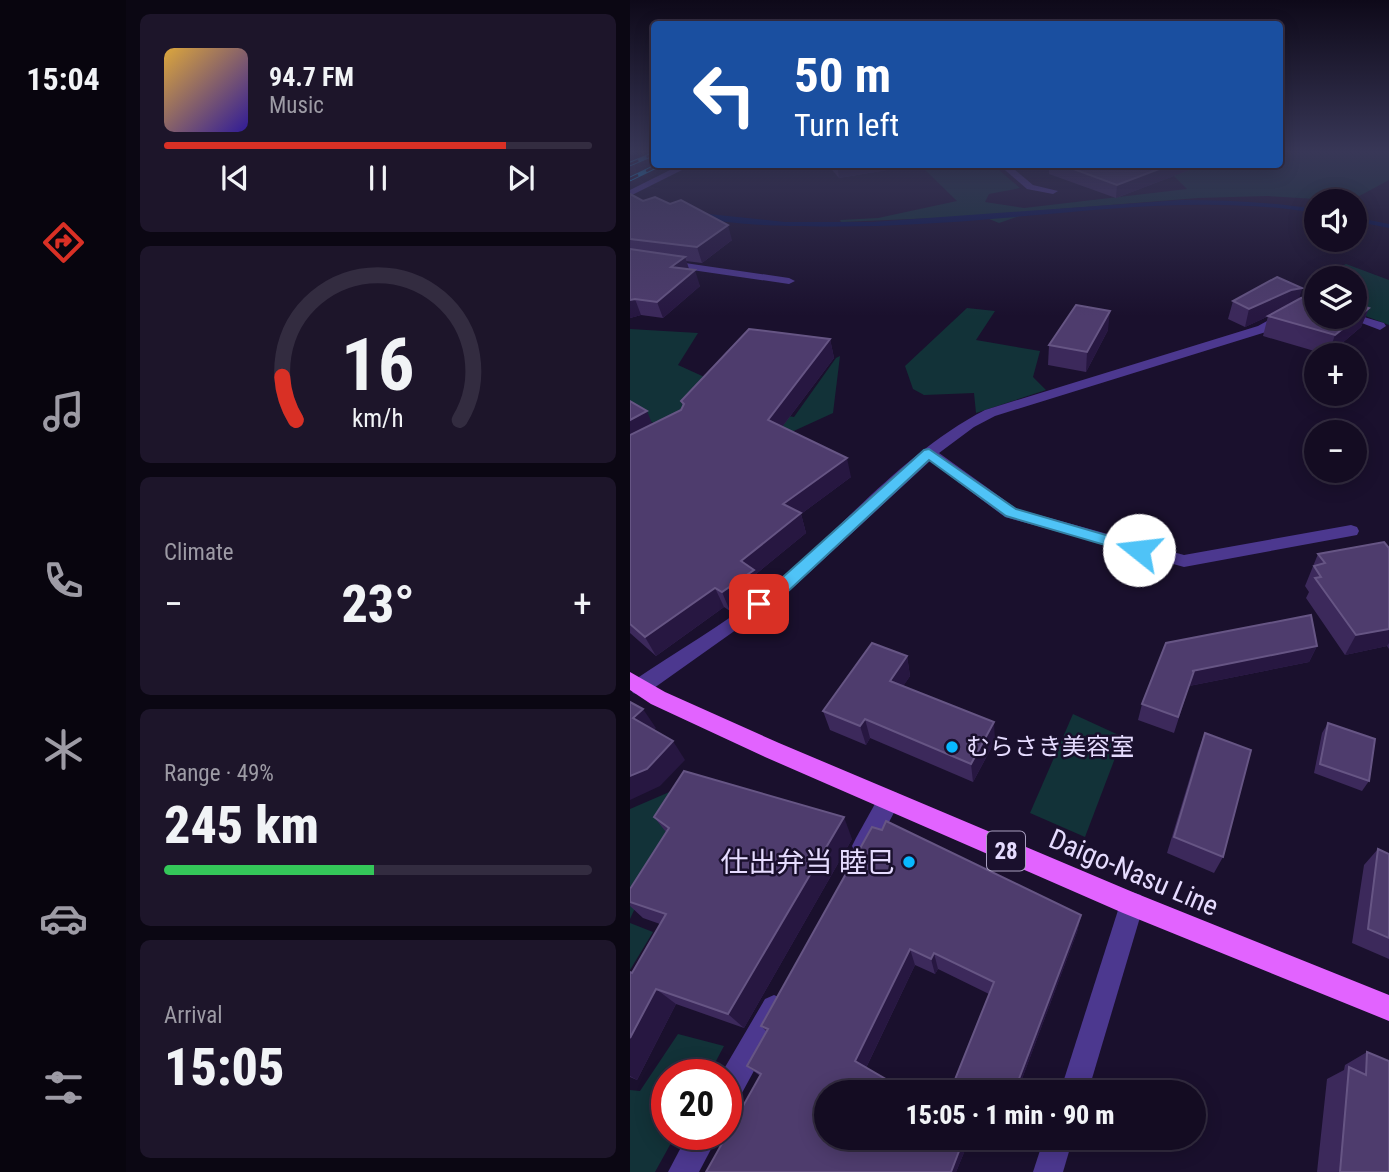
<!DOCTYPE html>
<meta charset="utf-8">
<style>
body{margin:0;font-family:"Roboto Condensed","Noto Sans JP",sans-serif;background:#1d152a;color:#f1f3f6;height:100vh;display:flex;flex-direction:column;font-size:26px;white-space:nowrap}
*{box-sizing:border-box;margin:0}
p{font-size:23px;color:#9d9ba5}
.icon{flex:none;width:38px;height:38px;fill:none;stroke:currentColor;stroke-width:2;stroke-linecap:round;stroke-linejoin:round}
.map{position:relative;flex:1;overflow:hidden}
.details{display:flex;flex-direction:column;gap:14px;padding:14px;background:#0b0713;width:504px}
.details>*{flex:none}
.hud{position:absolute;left:21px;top:21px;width:632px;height:147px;border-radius:7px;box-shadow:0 4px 18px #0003,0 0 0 2px #332c40;background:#1a4fa0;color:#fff;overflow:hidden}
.tools{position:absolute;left:674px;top:189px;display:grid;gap:14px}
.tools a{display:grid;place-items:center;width:63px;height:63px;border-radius:50%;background:#140c22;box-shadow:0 4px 18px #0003,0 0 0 2px #332c40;font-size:35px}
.speed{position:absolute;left:21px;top:1059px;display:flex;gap:14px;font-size:35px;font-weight:700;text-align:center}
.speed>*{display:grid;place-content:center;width:91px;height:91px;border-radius:50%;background:#140c22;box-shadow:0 4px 18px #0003,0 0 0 2px #332c40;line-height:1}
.speed .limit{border:10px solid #d22;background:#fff;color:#111}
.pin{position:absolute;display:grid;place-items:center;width:60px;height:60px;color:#fff;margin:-30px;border-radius:14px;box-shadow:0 4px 10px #0006}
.me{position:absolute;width:77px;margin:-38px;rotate:286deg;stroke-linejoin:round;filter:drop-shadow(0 0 5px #0008)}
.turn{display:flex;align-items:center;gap:24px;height:147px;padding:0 28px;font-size:32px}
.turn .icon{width:91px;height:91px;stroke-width:2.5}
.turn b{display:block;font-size:49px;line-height:60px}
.big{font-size:52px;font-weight:800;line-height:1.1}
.details .card{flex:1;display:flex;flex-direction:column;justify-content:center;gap:10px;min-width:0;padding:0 24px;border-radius:10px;background:#1d152a}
.details .dial{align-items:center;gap:0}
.dial svg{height:182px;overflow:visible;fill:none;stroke:#332c40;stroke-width:7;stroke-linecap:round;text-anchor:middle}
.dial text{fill:#f1f3f6;stroke:none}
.song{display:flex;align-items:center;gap:21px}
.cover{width:84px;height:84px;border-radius:10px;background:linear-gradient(135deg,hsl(40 70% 55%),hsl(250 70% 35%))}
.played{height:7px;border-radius:4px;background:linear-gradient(90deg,#d93025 80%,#332c40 80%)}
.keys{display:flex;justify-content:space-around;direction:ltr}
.heat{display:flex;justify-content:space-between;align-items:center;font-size:38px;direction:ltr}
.charge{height:10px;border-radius:5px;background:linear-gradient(90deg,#34c759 49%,#332c40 0)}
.trip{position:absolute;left:184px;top:1080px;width:392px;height:70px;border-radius:35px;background:#140c22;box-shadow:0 4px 18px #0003,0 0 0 2px #332c40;font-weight:800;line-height:70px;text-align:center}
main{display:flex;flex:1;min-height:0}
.tab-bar{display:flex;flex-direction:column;width:126px;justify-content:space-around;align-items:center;background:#08050e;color:#9d9ba5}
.tab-bar .icon{width:49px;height:49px}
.tab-bar .active{color:#d93025}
.tab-bar b{font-size:32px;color:#f1f3f6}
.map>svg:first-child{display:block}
</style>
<main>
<nav class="tab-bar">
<b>15:04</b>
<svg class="icon active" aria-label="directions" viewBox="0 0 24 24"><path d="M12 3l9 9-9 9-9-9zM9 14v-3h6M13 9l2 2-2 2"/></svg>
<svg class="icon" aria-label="music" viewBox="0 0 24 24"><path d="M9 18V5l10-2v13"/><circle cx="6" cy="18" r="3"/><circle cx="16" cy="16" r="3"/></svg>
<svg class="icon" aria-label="phone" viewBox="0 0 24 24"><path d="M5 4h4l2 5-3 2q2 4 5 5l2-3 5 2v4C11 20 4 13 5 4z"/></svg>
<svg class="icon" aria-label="climate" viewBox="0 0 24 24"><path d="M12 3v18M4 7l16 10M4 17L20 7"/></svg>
<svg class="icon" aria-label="car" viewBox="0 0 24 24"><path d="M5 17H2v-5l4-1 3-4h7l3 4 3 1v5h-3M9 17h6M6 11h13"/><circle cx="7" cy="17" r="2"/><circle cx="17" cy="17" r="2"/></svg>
<svg class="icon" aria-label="filters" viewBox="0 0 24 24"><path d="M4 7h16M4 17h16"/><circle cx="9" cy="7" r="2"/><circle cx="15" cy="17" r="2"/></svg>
</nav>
<section class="details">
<div class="card">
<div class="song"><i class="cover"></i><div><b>94.7 FM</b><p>Music</p></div></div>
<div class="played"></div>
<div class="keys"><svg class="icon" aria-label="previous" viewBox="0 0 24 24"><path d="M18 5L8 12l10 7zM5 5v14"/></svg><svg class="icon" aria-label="pause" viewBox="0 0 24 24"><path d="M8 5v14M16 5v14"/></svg><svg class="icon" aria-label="next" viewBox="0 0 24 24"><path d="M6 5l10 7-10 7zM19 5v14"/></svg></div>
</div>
<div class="card dial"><svg viewBox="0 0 100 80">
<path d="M14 69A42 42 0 1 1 86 69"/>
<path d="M14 69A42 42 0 0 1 8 50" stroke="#d93025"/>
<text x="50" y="56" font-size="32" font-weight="700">16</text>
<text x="50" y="72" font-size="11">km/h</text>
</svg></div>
<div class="card"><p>Climate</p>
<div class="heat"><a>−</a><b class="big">23°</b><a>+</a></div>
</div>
<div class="card"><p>Range · 49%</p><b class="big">245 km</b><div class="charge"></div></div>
<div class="card"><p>Arrival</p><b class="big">15:05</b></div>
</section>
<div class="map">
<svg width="759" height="1172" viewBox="0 0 759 1172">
<rect width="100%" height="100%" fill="#1a102d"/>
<!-- green -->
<g fill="#123238">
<path d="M673,152H759V180L720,201L637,196L568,198L404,211L369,223L352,216L211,222L210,220L248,218L327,201L290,165H363L390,188L359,194L355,202L394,208L557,189L541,173L567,165L649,164V156Z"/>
<path d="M716,264L759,280V325L725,312L724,278H687Z"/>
<path d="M337,308L365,311L346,340L410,351L403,377L416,390L346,413L344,393L294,395L283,389L275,366Z"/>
<path d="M0,329L68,333L48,365L81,380L44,420L29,427L0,407Z"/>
<path d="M210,356L203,413L155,435L130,411L164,417L206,358Z"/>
<path d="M443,714L493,737L455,837L400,813Z"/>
<path d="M44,790L56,797L0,919V809Z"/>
<path d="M0,923L23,932L0,970Z"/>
<path d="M48,1034L94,1046L79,1074H37V1134H46L25,1172H0V1090L10,1091Z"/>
</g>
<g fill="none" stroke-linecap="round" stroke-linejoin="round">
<!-- stream -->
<g fill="#07144e" fill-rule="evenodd">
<path d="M551,200C597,200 641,202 686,209V213C582,196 478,209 373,218C306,224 238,228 171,226C147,226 85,224 66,215L69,213L155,222H242Z"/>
<path d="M724,217L759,224V228L724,221Z"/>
</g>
<!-- lane -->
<g fill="#4c388f" fill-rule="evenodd">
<path d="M368,164H378L403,185L428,191L423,194L397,189Z"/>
<path d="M686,305V311L664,315L636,332L365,416L344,427L309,453L387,509L554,555L721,525L727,527L729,531L727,535L554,567L375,517L300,461L155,595L17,693L10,695L3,693L0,687L3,681C49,650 103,619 145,584C214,526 274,452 355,410L628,326L657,310Z"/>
<path d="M724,314L754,323L756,326L750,330L716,317H724Z"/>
<path d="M259,790L267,793L270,800L267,807L242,854L234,857L226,854L222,846L226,838L251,793Z"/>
<path d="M144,995L153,999L157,1008L153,1017L106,1104L96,1108V1074H91L135,999Z"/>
<path d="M58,1134H89L69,1172H38Z"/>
</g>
<!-- street -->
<g fill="#4c388f" fill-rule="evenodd">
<path d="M52,164H64L0,196V190Z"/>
<path d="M0,255L159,278L165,281L159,284L0,261Z"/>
<path d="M502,892L511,895L514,904L458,1092H430L490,904L493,895Z"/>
<path d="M414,1138H443L433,1172H403Z"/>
</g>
<!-- primary -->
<path fill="#e263ff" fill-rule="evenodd" d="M0,672L35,692L149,743L505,893L759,995V1021L493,913L135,757L21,704L0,690Z"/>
<!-- rail casing -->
<g stroke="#08b8ff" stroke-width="4.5">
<g id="rail">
<path d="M0,164L24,154"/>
<path d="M0,179L31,164"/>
</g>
</g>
<!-- rail -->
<use href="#rail" stroke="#1a102d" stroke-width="2.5" stroke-dasharray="9" stroke-linecap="butt"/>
</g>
<!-- wall -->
<g fill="#3c295b">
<path d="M197,164H287V165L209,178Z"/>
<path d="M419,164H575L486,198L419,174Z"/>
<path d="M0,194L13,201L102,240L72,263L56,261L59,269L70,286L33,318L11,315L0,318Z"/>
<path d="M672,288L668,300L739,308L731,327L698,355L633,336L638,316L643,314L615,327L598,319L603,301Z"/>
<path d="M478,330L456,372L418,365L419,345Z"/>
<path d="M200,339L204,358L152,427L221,477L171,514L176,533L126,574L131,589L100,611L94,607L26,656L0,633V401L22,424L51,410L53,407L51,401Z"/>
<path d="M759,548V649L757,646L715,655L676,598L679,592L675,586L688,554Z"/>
<path d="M536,643L687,646L679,662L559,686L544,733L508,720L512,704Z"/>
<path d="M277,656L280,676L273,686L365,741L343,782L240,738L236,745L200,730L193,711Z"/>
<path d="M698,723L739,781L732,791L684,773L692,733Z"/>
<path d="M575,733L593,857L584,873L537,853L568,751Z"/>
<path d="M24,817L222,839L114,1028L46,1004L7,1080L0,1077V972L2,973L30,924L13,918L0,906V889L36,832Z"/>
<path d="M256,821L451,915L447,932L387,1092H320L359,994L308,969L305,974L285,965L236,1068L278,1092H196V1138H340L326,1172H76L130,1076L117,1066L137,1032L131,1026L242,827L252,830Z"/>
<path d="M748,849L759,854V959L722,943L734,865Z"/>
<path d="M737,1052L759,1172H687L697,1079L714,1070L715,1065Z"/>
</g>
<!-- shaded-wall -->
<g fill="#271741">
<path d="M207,164H287V165L209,178Z"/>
<path d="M542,164H575L486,198L487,185Z"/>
<path d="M98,225L102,240L72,263L67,247Z"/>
<path d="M55,257L60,272L41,267Z"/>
<path d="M65,270L70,286L33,318L27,302Z"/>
<path d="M672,288L667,306L656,308L615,327L619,309L661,290Z"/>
<path d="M5,299L11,315L0,318V300Z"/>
<path d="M739,308L731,327L698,355L705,335Z"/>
<path d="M480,311L478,330L456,372L457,352Z"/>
<path d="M200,339L204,358L143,439L138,420Z"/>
<path d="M17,411L25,431L0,443V420Z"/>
<path d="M217,458L221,477L171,514L176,533L126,574L131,589L100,611L92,592L111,561L153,504Z"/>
<path d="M85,588L94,607L26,656L15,637Z"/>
<path d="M759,629V643L757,646L715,655L726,635Z"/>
<path d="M687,646L679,662L559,686L544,733L559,686L562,671Z"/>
<path d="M277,656L280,676L264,700L260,681Z"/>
<path d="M13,709L26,728L17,737L3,718Z"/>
<path d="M235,719L240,738L236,745L230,726Z"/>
<path d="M364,722L365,741L343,782L341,764Z"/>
<path d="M43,741L55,760L30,786L0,800V776Z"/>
<path d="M214,817L222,839L114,1028L98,1014Z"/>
<path d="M451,915L447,932L387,1092H384Z"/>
<path d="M280,949L285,965L234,1072L225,1061Z"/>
<path d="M304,953L308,969L305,974L301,959Z"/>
<path d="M26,989L46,1004L7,1080L0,1076V1038Z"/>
<path d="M334,1138H340L326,1172H321Z"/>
</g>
<!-- building -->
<g fill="#4e3c6d" stroke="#665584" stroke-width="2">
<path d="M430,164H542L487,185Z"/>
<path d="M0,194L13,201L25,197L40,204L51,200L98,225L67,247L0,239Z"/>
<path d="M0,249L55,257L41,267L65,270L27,302L5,299L0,300Z"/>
<path d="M647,277L672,288L661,290L619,309L603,301Z"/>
<path d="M686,295V317H724V303L739,308L705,335L638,316L671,298Z"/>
<path d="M446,305L480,311L457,352L419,345Z"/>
<path d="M119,329L200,339L138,420L217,458L153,504L171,513L111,561L124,570L92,592L85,588L15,637L0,624V435L51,410L54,404L51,401Z"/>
<path d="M0,401L17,411L0,420Z"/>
<path d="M754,542L759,548V629L726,635L685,578L691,577L684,566L695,563L688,554Z"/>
<path d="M681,615L687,646L562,671H564L548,717L512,704L536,643Z"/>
<path d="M242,643L277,656L260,681L364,722L341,764L235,719L230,726L193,711Z"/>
<path d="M0,702L13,709L3,718L43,741L17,769L0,776Z"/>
<path d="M698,723L745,739L739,781L690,764Z"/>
<path d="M575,733L621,750L593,857L544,837Z"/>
<path d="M54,771L214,817L98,1014L26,989L0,1038V972L2,973L36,914L0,902V889L39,828L24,817Z"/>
<path d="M256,821L451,915L384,1092H320L364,982L304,953L301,959L280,949L225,1061L278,1092H196V1138H334L321,1172H76L131,1074L117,1066L138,1029L131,1026L242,827L252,830Z"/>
<path d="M748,849L759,854V938L738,929Z"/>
<path d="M737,1052L759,1061V1172H710L719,1067L736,1075Z"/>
</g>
<!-- sky -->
<linearGradient id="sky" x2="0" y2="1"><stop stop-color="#0e0919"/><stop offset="0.48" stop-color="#383757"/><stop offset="1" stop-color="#383757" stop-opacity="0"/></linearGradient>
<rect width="759" height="316" fill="url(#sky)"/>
<!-- route -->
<path fill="#4fc3f7" stroke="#337fa1" stroke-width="2" d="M299,449L386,509L514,546L517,550L509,555L376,516L299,460L154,595L135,609H123L121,604L143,586L294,450Z"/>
<!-- markers -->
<g fill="#08b8ff" stroke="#1a102d" stroke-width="2.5">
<circle cx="322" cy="747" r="7"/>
<circle cx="279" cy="862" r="7"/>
</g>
<g text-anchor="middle" stroke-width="5" stroke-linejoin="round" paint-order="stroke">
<!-- shield labels -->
<rect fill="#1a102d" stroke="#a99fc0" stroke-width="2" x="357" y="831.5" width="38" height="39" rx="5"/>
<g font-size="23" font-weight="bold" fill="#e6dcff">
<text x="376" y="859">28</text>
</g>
<!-- poi labels -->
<g font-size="24" fill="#e6dcff" stroke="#1a102d" text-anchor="start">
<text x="336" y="755">むらさき美容室</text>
</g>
<!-- near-poi labels -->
<g font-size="28" fill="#e6dcff" stroke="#1a102d" text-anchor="end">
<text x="265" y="872">仕出弁当 睦巳</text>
</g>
<!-- near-street labels -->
<g font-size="28" fill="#e6dcff" stroke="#1a102d">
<text transform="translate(504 872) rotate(23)" y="10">Daigo-Nasu Line</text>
</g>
</g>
</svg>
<div class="tools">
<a><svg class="icon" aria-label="sound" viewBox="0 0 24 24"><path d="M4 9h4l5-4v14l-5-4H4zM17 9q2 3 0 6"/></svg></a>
<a><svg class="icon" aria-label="layers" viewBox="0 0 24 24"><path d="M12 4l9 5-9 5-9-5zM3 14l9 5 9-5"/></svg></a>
<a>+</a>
<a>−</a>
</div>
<div class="speed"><div class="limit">20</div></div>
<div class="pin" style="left:129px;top:604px;background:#d93025"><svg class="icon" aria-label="arrive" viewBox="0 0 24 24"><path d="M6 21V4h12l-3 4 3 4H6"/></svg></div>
<svg class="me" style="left:509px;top:550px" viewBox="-20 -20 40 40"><circle r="19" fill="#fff"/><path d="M0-13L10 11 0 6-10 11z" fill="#4fc3f7"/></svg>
<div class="trip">15:05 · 1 min · 90 m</div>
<div class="hud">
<div class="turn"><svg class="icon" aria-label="left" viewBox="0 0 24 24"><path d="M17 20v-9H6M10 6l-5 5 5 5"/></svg><div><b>50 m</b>Turn left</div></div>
</div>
</div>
</main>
